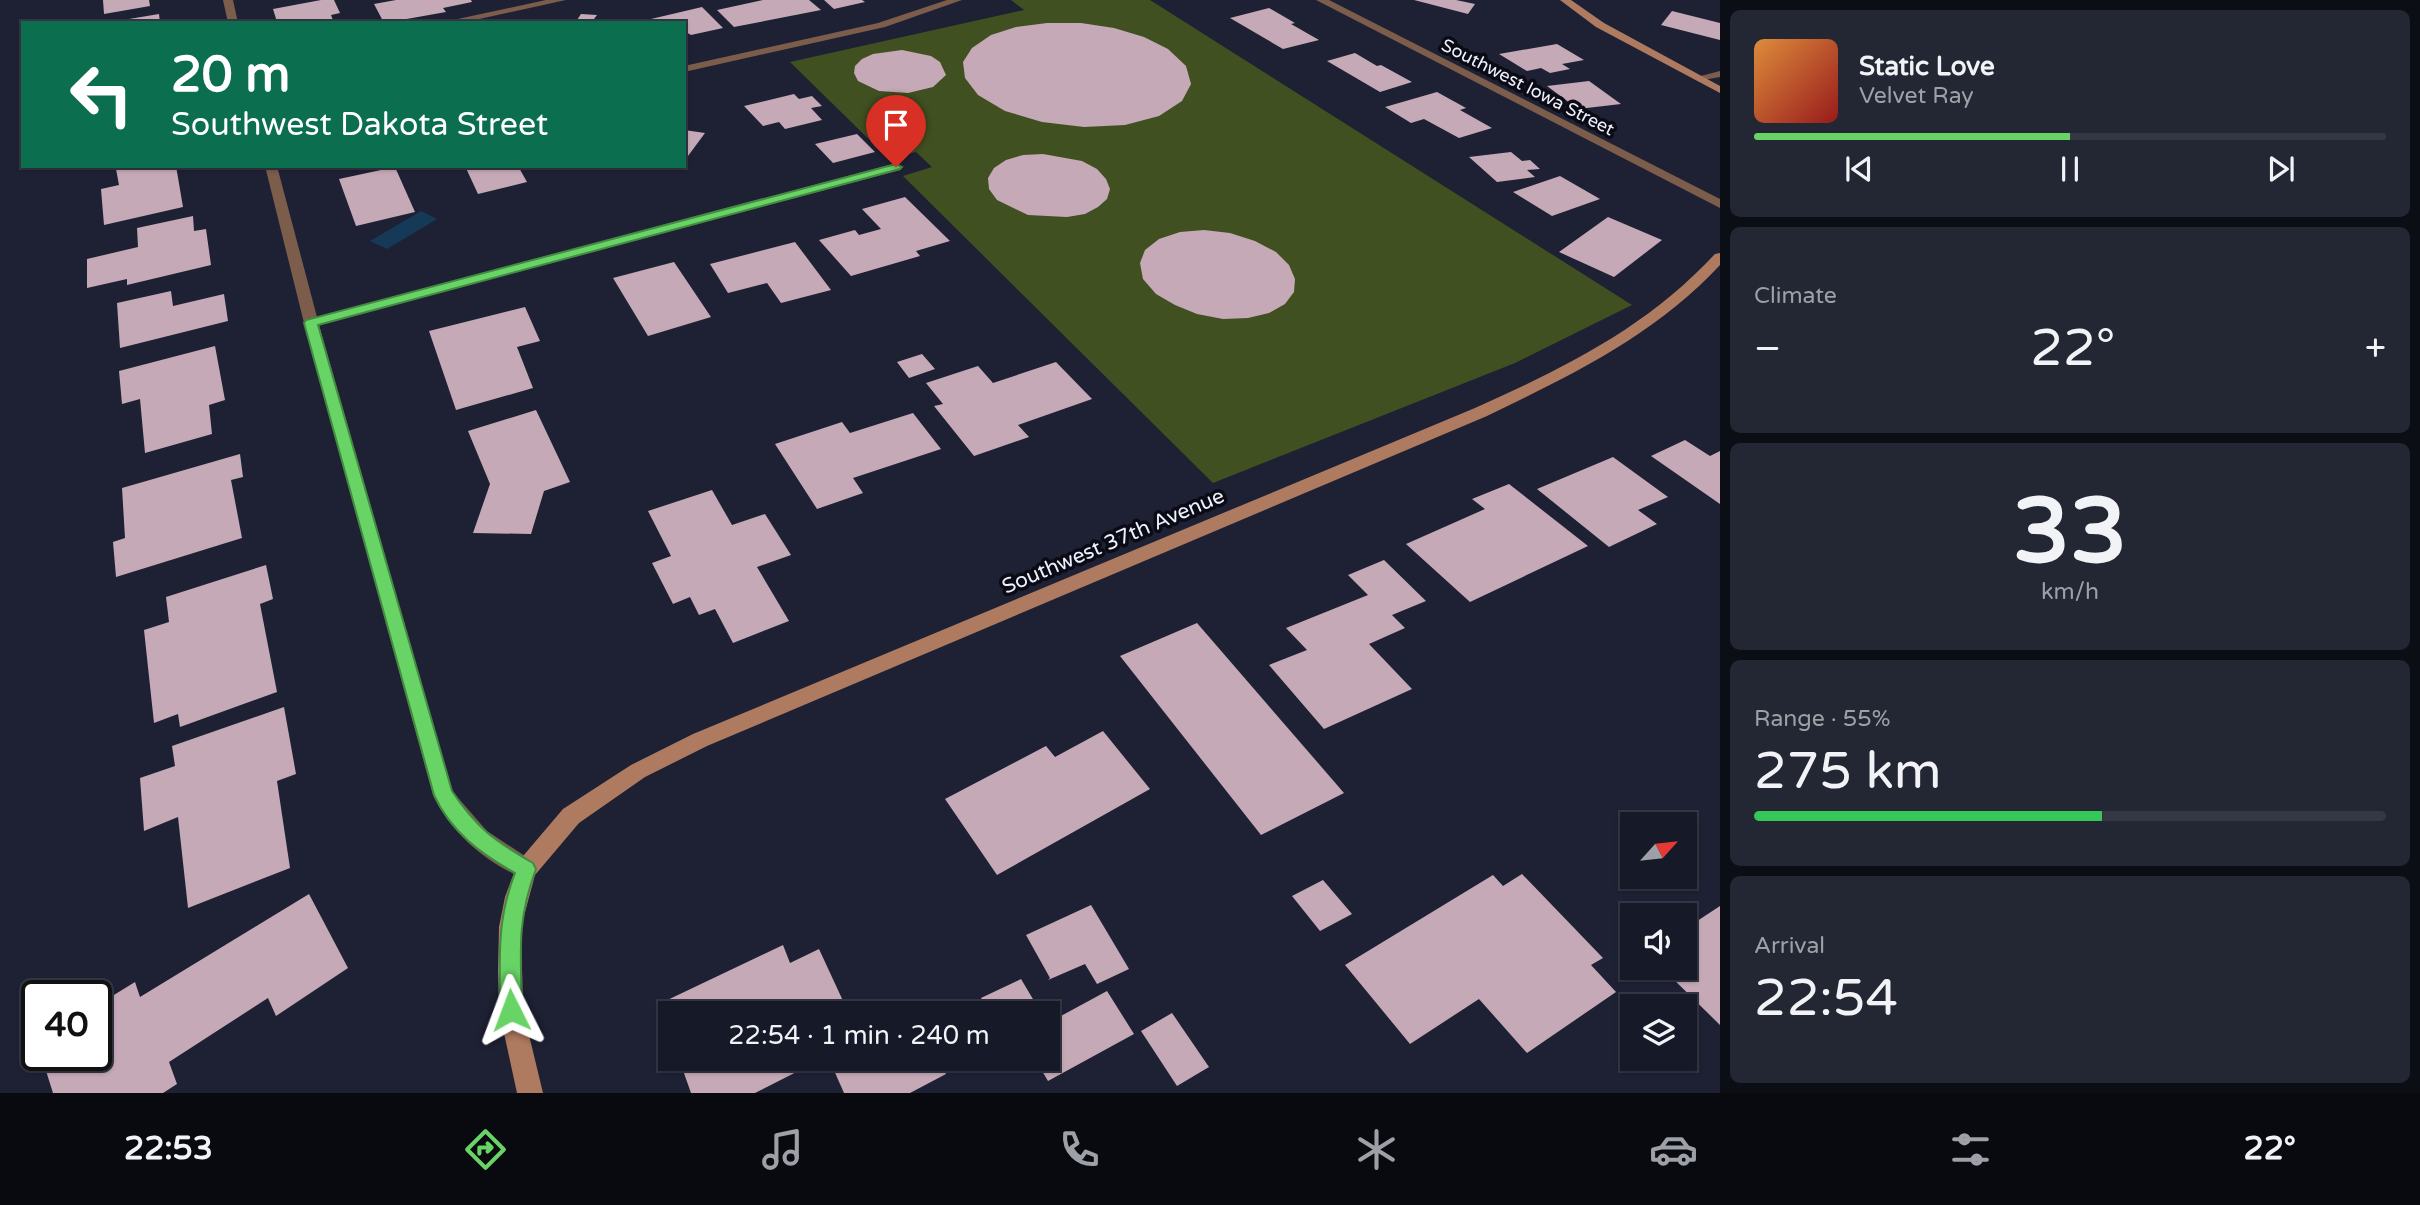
<!DOCTYPE html>
<meta charset="utf-8">
<style>
body{margin:0;font-family:"Varela Round",sans-serif;background:#232633;color:#f1f3f6;height:100vh;display:flex;flex-direction:column;font-size:26px;white-space:nowrap}
*{box-sizing:border-box;margin:0}
p{font-size:23px;color:#9ea0a7}
.icon{flex:none;width:38px;height:38px;fill:none;stroke:currentColor;stroke-width:2;stroke-linecap:round;stroke-linejoin:round}
.map{position:relative;flex:1;overflow:hidden}
.side{display:flex;flex-direction:column;gap:10px;padding:10px;background:#0c0e15;width:700px}
.side>*{flex:none}
.hud{position:absolute;left:21px;top:21px;width:665px;height:147px;border-radius:0px;box-shadow:0 2px 5px #0004,0 0 0 2px #353844;background:#0b6e4f;color:#fff;overflow:hidden}
.needle{width:46px;rotate:63deg}
.fabs{position:absolute;left:1620px;top:812px;display:grid;gap:14px}
.fabs a{display:grid;place-items:center;width:77px;height:77px;border-radius:0px;background:#161927;box-shadow:0 2px 5px #0004,0 0 0 2px #353844;font-size:35px}
.speed{position:absolute;left:21px;top:980px;display:flex;gap:14px;font-size:35px;font-weight:700;text-align:center}
.speed>*{display:grid;place-content:center;width:91px;height:91px;border-radius:50%;background:#161927;box-shadow:0 2px 5px #0004,0 0 0 2px #353844;line-height:1}
.speed .limit{border:4px solid #111;border-radius:10px;background:#fff;color:#111}
.pin{position:absolute;display:grid;place-items:center;width:60px;height:60px;color:#fff;margin:-72px -30px;border-radius:50% 50% 50% 0;rotate:-45deg;box-shadow:0 0 7px #0007}
.pin .icon{rotate:45deg}
.me{position:absolute;width:77px;margin:-38px;rotate:357deg;stroke-linejoin:round;filter:drop-shadow(0 0 5px #0008)}
.turn{display:flex;align-items:center;gap:24px;height:147px;padding:0 35px;font-size:32px}
.turn .icon{width:91px;height:91px;stroke-width:2.5}
.turn b{display:block;font-size:49px;line-height:60px}
.big{font-size:52px;font-weight:600;line-height:1.1}
.side .widget{flex:1;display:flex;flex-direction:column;justify-content:center;gap:10px;min-width:0;padding:0 24px;border-radius:10px;background:#232633}
.side .dial{align-items:center;gap:0}
.dial b{font-size:91px;line-height:1}
.song{display:flex;align-items:center;gap:21px}
.cover{width:84px;height:84px;border-radius:10px;background:linear-gradient(135deg,hsl(30 70% 55%),hsl(0 70% 35%))}
.played{height:7px;border-radius:4px;background:linear-gradient(90deg,#67d465 50%,#353844 50%)}
.keys{display:flex;justify-content:space-around;direction:ltr}
.heat{display:flex;justify-content:space-between;align-items:center;font-size:38px;direction:ltr}
.charge{height:10px;border-radius:5px;background:linear-gradient(90deg,#34c759 55%,#353844 0)}
.trip{position:absolute;left:658px;top:1001px;width:402px;height:70px;border-radius:0px;background:#161927;box-shadow:0 2px 5px #0004,0 0 0 2px #353844;font-weight:600;line-height:70px;text-align:center}
.tabs{display:flex;height:112px;justify-content:space-around;align-items:center;background:#090a10;color:#9ea0a7}
.tabs .icon{width:49px;height:49px}
.tabs .on{color:#67d465}
.tabs b{font-size:32px;color:#f1f3f6}
main{display:flex;flex:1;min-height:0}
.map>svg:first-child{display:block}
</style>
<main>
<div class="map">
<svg width="1720" height="1093" viewBox="0 0 1720 1093">
<rect width="100%" height="100%" fill="#1e2134"/>
<!-- green -->
<path fill="#415020" d="M1011,0H1150L1632,305L1515,363L1213,483L903,176L932,167L916,152L889,159L790,62L1024,10Z"/>
<!-- water -->
<path fill="#153a58" d="M421,211L437,219L387,249L370,241Z"/>
<!-- building -->
<g fill="#c5a9b6">
<path d="M103,0H149L150,6L104,14Z"/>
<path d="M321,0H334L340,13L331,15L334,23H290L289,19L277,22L273,9Z"/>
<path d="M396,0H471L472,2L443,8L446,12L384,23L374,4Z"/>
<path d="M763,0H809L821,10L734,27L717,10Z"/>
<path d="M824,0H862L865,2L834,9Z"/>
<path d="M1414,0H1456L1475,4L1468,14Z"/>
<path d="M702,7L723,28L691,35L684,31V23H634Z"/>
<path d="M1269,8L1295,23L1291,24L1319,40L1283,49L1230,18Z"/>
<path d="M1672,11L1720,23V40L1661,25Z"/>
<path d="M159,14L160,23H118L117,21Z"/>
<path d="M581,14L597,15L591,23H575Z"/>
<path d="M1047,23H1081L1114,28L1144,37L1168,49L1186,66L1191,84L1182,101L1159,116L1125,125L1084,127L1042,122L1005,111L978,95L965,78L963,62L972,48L991,35L1016,27Z"/>
<path d="M1557,44L1584,60L1562,64L1570,69L1550,73L1541,68L1527,71L1499,54Z"/>
<path d="M902,50L931,56L940,62L946,75L933,87L908,93L879,91L858,81L854,73L855,66L862,59L873,54Z"/>
<path d="M1355,53L1377,66L1381,65L1412,82L1380,92L1327,61Z"/>
<path d="M1589,81L1621,104L1578,109L1547,86Z"/>
<path d="M1437,92L1466,108L1460,110L1492,128L1459,138L1424,119L1411,123L1385,107Z"/>
<path d="M794,94L799,99L812,96L822,106L811,108L822,120L785,129L779,122L763,126L744,106Z"/>
<path d="M684,130L705,133L688,156H684Z"/>
<path d="M857,134L875,152L833,163L815,144Z"/>
<path d="M1511,152L1522,161L1530,160L1540,169L1527,170L1535,177L1497,182L1469,157Z"/>
<path d="M1043,154L1082,161L1097,169L1106,179L1110,189L1107,199L1098,207L1085,214L1067,217L1028,215L997,200L989,189L988,178L994,168L1006,160L1023,155Z"/>
<path d="M129,166H176L183,207L104,225L101,189L119,185L116,169Z"/>
<path d="M465,166H518L527,182L478,194Z"/>
<path d="M395,167L415,212L356,226L339,179Z"/>
<path d="M1560,176L1600,199L1552,216L1513,192Z"/>
<path d="M905,197L950,241L916,251L920,256L851,276L819,240L855,230L859,235L881,229L862,209Z"/>
<path d="M193,216L194,231L206,229L211,265L127,285V279L87,288V259L138,247L137,228Z"/>
<path d="M1608,217L1662,240L1614,277L1559,252Z"/>
<path d="M1204,230L1230,233L1255,241L1276,252L1289,265L1295,279L1294,292L1285,304L1269,313L1248,318L1223,319L1197,314L1175,305L1156,294L1143,279L1140,263L1145,250L1159,239L1180,232Z"/>
<path d="M795,242L831,290L781,303L767,283L728,293L710,264Z"/>
<path d="M674,262L711,317L648,336L613,278Z"/>
<path d="M171,291L173,306L224,294L228,321L120,348L117,303Z"/>
<path d="M525,307L540,341L517,347L533,388L456,410L429,331Z"/>
<path d="M215,346L225,400L209,405L212,434L145,453L140,399L122,404L119,371Z"/>
<path d="M922,354L935,369L909,378L897,362Z"/>
<path d="M1056,362L1092,399L1018,425L1029,437L974,456L934,406L943,404L926,383L978,366L993,383Z"/>
<path d="M536,410L570,482L544,491L531,534L473,533L490,484L468,431Z"/>
<path d="M913,413L941,449L853,478L863,493L817,509L775,444L842,422L850,433Z"/>
<path d="M1685,440L1710,456L1720,451V504L1651,456Z"/>
<path d="M240,454L243,477L231,480L242,538L116,577L113,542L125,538L122,488Z"/>
<path d="M1613,457L1668,497L1638,510L1657,524L1609,547L1537,489Z"/>
<path d="M1509,484L1588,546L1470,602L1406,544L1485,509L1472,499Z"/>
<path d="M712,490L732,525L765,514L791,555L757,567L789,621L733,643L715,609L699,615L690,597L673,604L652,563L671,556L648,511Z"/>
<path d="M1384,560L1426,601L1392,615L1405,628L1369,644L1412,689L1324,729L1269,665L1307,650L1286,628L1368,595L1348,575Z"/>
<path d="M266,565L273,599L260,604L277,692L180,727L178,714L154,723L144,630L169,622L166,597Z"/>
<path d="M1197,623L1344,793L1261,835L1120,656Z"/>
<path d="M284,707L296,774L277,781L290,868L188,908L178,817L144,831L140,778L175,766L172,746Z"/>
<path d="M1103,731L1150,789L997,875L945,799L1046,746L1055,757Z"/>
<path d="M1522,874L1603,958L1591,965L1616,992L1527,1053L1479,999L1410,1044L1345,965L1493,875L1503,886Z"/>
<path d="M1323,880L1352,914L1320,931L1292,896Z"/>
<path d="M309,894L348,968L276,1016L268,998L169,1062L177,1084L163,1093H53L41,1055H96V1006L135,982L140,997Z"/>
<path d="M1091,905L1129,969L1097,984L1085,964L1048,980L1050,978L1026,935Z"/>
<path d="M1720,906V1025L1662,968H1685V929Z"/>
<path d="M783,945L790,963L819,949L844,1003L823,1013H670V1034L659,1004Z"/>
<path d="M1021,979L1040,1011L1035,1013H989L981,998Z"/>
<path d="M1107,991L1134,1034L1048,1081L1035,1059H1048V1023Z"/>
<path d="M1172,1013L1209,1067L1177,1086L1141,1031Z"/>
<path d="M679,1059H815L816,1062L755,1093H691Z"/>
<path d="M829,1059H938L946,1074L910,1093H844Z"/>
</g>
<g fill="none" stroke-linecap="round" stroke-linejoin="round">
<!-- lane -->
<path fill="#7c5c4b" fill-rule="evenodd" d="M546,0H566L461,23H439Z"/>
<!-- street -->
<g fill="#7c5c4b" fill-rule="evenodd">
<path d="M223,0H233L238,23H228Z"/>
<path d="M947,0H962L885,27L684,72V66L878,23Z"/>
<path d="M1316,0H1329L1720,199V208Z"/>
<path d="M1720,71V77L1698,81L1693,78Z"/>
<path d="M896,163L902,167L900,170L319,325L452,791L487,831L534,862L537,869L534,876L526,879C488,865 450,832 433,795L304,323L265,166H277L317,317Z"/>
</g>
<!-- secondary -->
<g fill="#af7b60" fill-rule="evenodd">
<path d="M1560,0H1571L1604,23L1720,86V93L1596,27Z"/>
<path d="M1720,253V265C1655,335 1572,375 1487,416L707,746L645,777L579,823L535,875L521,927L523,1010L543,1093H517L499,1010L498,971L499,927L505,897L518,862L563,809L631,765L693,734L1475,408C1566,367 1646,328 1715,254Z"/>
</g>
</g>
<!-- route -->
<path fill="#67d465" stroke="#438a42" stroke-width="2" d="M896,164L902,167L900,169L318,325L452,791C477,829 495,841 533,863L536,869C516,922 521,955 522,1010L519,1017L511,1020L504,1017L500,1010C500,959 496,922 515,873C480,853 451,832 434,795L304,323L306,320Z"/>
<g text-anchor="middle" stroke-width="7" stroke-linejoin="round" paint-order="stroke">
<!-- far-street labels -->
<g font-size="18" fill="#eef1fe" stroke="#0a0b14">
<text transform="translate(1528 87) rotate(27)" y="6">Southwest Iowa Street</text>
</g>
<!-- street labels -->
<g font-size="21" fill="#eef1fe" stroke="#0a0b14">
<text transform="translate(1113 541) rotate(-23)" y="7">Southwest 37th Avenue</text>
</g>
</g>
</svg>
<div class="fabs">
<a><svg class="needle" viewBox="-14 -14 28 28"><path d="M0-13l5 13h-10z" fill="#e53935"/><path d="M0 13l5-13h-10z" fill="#9ea0a7"/></svg></a>
<a><svg class="icon" aria-label="sound" viewBox="0 0 24 24"><path d="M4 9h4l5-4v14l-5-4H4zM17 9q2 3 0 6"/></svg></a>
<a><svg class="icon" aria-label="layers" viewBox="0 0 24 24"><path d="M12 4l9 5-9 5-9-5zM3 14l9 5 9-5"/></svg></a>
</div>
<div class="speed"><div class="limit">40</div></div>
<div class="pin" style="left:896px;top:167px;background:#d93025"><svg class="icon" aria-label="arrive" viewBox="0 0 24 24"><path d="M6 21V4h12l-3 4 3 4H6"/></svg></div>
<svg class="me" style="left:511px;top:1010px" viewBox="-20 -20 40 40"><path d="M0-17L14 15 0 8-14 15z" fill="#67d465" stroke="#fff" stroke-width="4"/></svg>
<div class="trip">22:54 · 1 min · 240 m</div>
<div class="hud">
<div class="turn"><svg class="icon" aria-label="left" viewBox="0 0 24 24"><path d="M17 20v-9H6M10 6l-5 5 5 5"/></svg><div><b>20 m</b>Southwest Dakota Street</div></div>
</div>
</div>
<section class="side">
<div class="widget">
<div class="song"><i class="cover"></i><div><b>Static Love</b><p>Velvet Ray</p></div></div>
<div class="played"></div>
<div class="keys"><svg class="icon" aria-label="previous" viewBox="0 0 24 24"><path d="M18 5L8 12l10 7zM5 5v14"/></svg><svg class="icon" aria-label="pause" viewBox="0 0 24 24"><path d="M8 5v14M16 5v14"/></svg><svg class="icon" aria-label="next" viewBox="0 0 24 24"><path d="M6 5l10 7-10 7zM19 5v14"/></svg></div>
</div>
<div class="widget"><p>Climate</p>
<div class="heat"><a>−</a><b class="big">22°</b><a>+</a></div>
</div>
<div class="widget dial"><b>33</b><p>km/h</p></div>
<div class="widget"><p>Range · 55%</p><b class="big">275 km</b><div class="charge"></div></div>
<div class="widget"><p>Arrival</p><b class="big">22:54</b></div>
</section>
</main>
<nav class="tabs">
<b>22:53</b>
<svg class="icon on" aria-label="directions" viewBox="0 0 24 24"><path d="M12 3l9 9-9 9-9-9zM9 14v-3h6M13 9l2 2-2 2"/></svg>
<svg class="icon" aria-label="music" viewBox="0 0 24 24"><path d="M9 18V5l10-2v13"/><circle cx="6" cy="18" r="3"/><circle cx="16" cy="16" r="3"/></svg>
<svg class="icon" aria-label="phone" viewBox="0 0 24 24"><path d="M5 4h4l2 5-3 2q2 4 5 5l2-3 5 2v4C11 20 4 13 5 4z"/></svg>
<svg class="icon" aria-label="climate" viewBox="0 0 24 24"><path d="M12 3v18M4 7l16 10M4 17L20 7"/></svg>
<svg class="icon" aria-label="car" viewBox="0 0 24 24"><path d="M5 17H2v-5l4-1 3-4h7l3 4 3 1v5h-3M9 17h6M6 11h13"/><circle cx="7" cy="17" r="2"/><circle cx="17" cy="17" r="2"/></svg>
<svg class="icon" aria-label="filters" viewBox="0 0 24 24"><path d="M4 7h16M4 17h16"/><circle cx="9" cy="7" r="2"/><circle cx="15" cy="17" r="2"/></svg>
<b>22°</b>
</nav>
